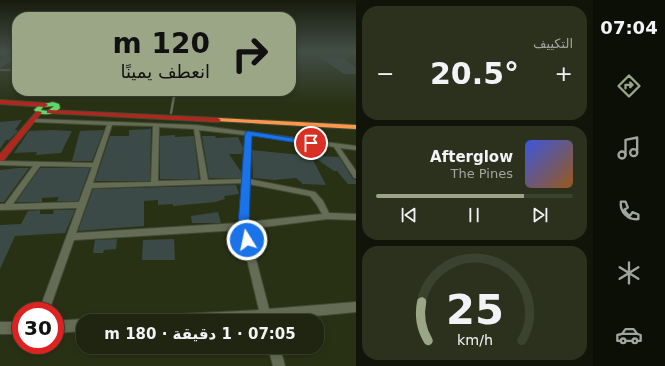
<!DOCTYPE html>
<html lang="ar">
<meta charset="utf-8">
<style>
body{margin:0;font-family:"DejaVu Sans",Cairo,sans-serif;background:#2c311e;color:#f1f3f6;direction:rtl;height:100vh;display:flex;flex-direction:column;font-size:15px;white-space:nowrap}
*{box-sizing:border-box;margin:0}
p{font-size:13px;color:#a1a59f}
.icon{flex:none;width:22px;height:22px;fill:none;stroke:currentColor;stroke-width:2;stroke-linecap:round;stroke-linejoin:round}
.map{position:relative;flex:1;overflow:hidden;direction:ltr}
.details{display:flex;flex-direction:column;gap:6px;padding:6px;background:#111409;width:237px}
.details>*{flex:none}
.hud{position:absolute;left:12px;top:12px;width:284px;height:84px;border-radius:16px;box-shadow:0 2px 6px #0003,0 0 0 1px #3c4230;direction:rtl;background:#9ba687;color:#111;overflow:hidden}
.speed{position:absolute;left:12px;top:302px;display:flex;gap:8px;font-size:20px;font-weight:700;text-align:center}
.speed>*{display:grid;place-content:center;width:52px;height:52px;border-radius:50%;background:#1f2510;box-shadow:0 2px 6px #0003,0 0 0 1px #3c4230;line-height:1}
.speed .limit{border:6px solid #d22;background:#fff;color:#111}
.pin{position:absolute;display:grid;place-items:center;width:34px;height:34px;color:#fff;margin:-17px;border:2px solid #fff;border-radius:50%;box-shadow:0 1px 4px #0007}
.me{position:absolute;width:44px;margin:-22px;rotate:350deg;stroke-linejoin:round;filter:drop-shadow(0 0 3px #0008)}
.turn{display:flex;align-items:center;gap:14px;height:84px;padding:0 20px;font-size:18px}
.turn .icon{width:52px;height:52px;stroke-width:2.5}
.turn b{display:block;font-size:28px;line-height:34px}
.big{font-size:30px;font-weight:700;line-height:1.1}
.details .card{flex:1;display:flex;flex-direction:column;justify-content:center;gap:6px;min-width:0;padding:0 14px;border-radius:16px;background:#2c311e}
.details .dial{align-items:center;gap:0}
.dial svg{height:104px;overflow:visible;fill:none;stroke:#3c4230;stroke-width:7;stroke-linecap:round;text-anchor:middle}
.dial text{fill:#f1f3f6;stroke:none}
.song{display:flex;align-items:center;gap:12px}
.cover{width:48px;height:48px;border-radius:6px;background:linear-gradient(135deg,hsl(230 70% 55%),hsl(30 70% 35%))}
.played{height:4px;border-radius:2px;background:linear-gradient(90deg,#9ba687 75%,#3c4230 75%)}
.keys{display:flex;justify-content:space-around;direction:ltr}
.heat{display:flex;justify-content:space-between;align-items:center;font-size:22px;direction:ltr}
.trip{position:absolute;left:76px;top:314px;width:248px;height:40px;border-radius:16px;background:#1f2510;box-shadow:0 2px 6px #0003,0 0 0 1px #3c4230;font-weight:700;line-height:40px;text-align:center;direction:rtl}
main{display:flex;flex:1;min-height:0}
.menu{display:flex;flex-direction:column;width:72px;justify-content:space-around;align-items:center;background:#0c0f06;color:#a1a59f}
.menu .icon{width:28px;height:28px}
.menu .selected{color:#9ba687}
.menu b{font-size:18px;color:#f1f3f6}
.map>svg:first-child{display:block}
</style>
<main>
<nav class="menu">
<b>07:04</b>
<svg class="icon selected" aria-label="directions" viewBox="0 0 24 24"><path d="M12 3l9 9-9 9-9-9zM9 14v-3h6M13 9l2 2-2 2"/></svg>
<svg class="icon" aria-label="music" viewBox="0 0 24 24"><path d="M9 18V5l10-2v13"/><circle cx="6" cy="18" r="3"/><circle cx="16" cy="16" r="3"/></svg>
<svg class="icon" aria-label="phone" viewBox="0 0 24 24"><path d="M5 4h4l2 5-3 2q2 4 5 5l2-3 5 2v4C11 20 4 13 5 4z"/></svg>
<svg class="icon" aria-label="climate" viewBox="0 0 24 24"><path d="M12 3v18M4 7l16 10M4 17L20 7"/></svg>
<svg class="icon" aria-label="car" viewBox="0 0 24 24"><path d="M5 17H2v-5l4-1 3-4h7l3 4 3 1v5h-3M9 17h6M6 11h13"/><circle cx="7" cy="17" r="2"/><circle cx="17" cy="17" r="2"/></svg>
</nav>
<section class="details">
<div class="card"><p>التكييف</p>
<div class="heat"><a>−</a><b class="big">20.5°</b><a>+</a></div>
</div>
<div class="card">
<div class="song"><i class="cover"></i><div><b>Afterglow</b><p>The Pines</p></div></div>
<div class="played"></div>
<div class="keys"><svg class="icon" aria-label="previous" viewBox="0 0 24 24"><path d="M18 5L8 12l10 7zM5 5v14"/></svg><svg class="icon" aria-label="pause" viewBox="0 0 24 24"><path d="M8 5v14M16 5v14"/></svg><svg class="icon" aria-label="next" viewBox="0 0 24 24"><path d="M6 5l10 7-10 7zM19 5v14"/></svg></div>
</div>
<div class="card dial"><svg viewBox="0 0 100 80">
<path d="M14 69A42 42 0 1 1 86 69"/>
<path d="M14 69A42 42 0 0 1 9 39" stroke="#9ba687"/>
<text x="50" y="56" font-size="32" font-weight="700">25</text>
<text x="50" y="72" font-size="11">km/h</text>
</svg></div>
</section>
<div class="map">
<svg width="356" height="366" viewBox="0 0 356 366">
<rect width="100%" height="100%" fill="#293115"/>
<!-- building -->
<g fill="#3b4a46">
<path d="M7,56H17V58L0,68V60Z"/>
<path d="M320,57H336L344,59L356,68V74H344Z"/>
<path d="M22,120L15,130H17V132L9,140H6L0,149V122Z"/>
<path d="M151,129L150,181H95L110,136H129V130Z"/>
<path d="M52,130L72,131L61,153L36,155L37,152L14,153L29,131Z"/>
<path d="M104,130L92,161H72L80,131Z"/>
<path d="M175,135V137L194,136L199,179H160V136Z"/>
<path d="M202,136H215L216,138L238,137L243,148L242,154H229L241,172V178H209Z"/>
<path d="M252,150L311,156L326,185L303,184L296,178L274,180L253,178Z"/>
<path d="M312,156L339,157L353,179L356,180V184H348L337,171H334Z"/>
<path d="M19,168H29L4,202H0V170Z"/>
<path d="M40,168H90L78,201H57L59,197L42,198V202H16Z"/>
<path d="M236,185L239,194L224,196L225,199L215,202L173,206V204L158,205V200L144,201V226L78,231L93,189Z"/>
<path d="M40,210V214H53L54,210H75L65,233L15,236L0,269V225L21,224L28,211Z"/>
<path d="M218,212L221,223H192L191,216Z"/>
<path d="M117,239L116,249L104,250L103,253H93L95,240Z"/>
<path d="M174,239L175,260H142L143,240Z"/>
</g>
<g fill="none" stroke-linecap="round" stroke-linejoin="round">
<!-- lane-far1 casing -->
<g stroke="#434a34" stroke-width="2.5">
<g id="lane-far1">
<path d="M0,54L5,52"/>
<path d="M0,70H17"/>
</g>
</g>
<!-- lane casing -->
<g stroke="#434a34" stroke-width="3">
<path id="lane" d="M171,113L175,91"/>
</g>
<!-- street casing -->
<g stroke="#434a34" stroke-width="2">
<g id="street">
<path d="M36,119L196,125L356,146V150L340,148L356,171V178H354L334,147L251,135L249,179L315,192L323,201L329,213L356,214V220L327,219L248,229L269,309L356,302V312L272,320L273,321H155L157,317L161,315L259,310L240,230L74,240L49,311H39L77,208L0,210V204H5L33,166L0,165V161L93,163L107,125L34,122L33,121ZM112,125L153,126L151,182L93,183ZM159,127L194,129L201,180L158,181ZM199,130L245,135L242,179L208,180ZM40,166L92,167L79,202L13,204ZM242,183L239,223L76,233L92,188ZM249,184L310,196L317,205L322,214L247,222Z"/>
<path d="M83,319L87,321H83V331L55,333V321Z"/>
<rect x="0" y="322" width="21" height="12"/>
<path d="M268,347H280L285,366H273Z"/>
</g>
</g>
<!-- fast casing -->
<g stroke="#434a34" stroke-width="2">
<path id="fast" d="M53,102L59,104L60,108C53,115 42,117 34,110L39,105ZM54,106L48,111L41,110L43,107Z"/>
</g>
<!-- slow casing -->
<g stroke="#434a34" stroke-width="2">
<path id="slow" d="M218,118L356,125V129L216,121L215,120Z"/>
</g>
<!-- jam casing -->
<g stroke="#434a34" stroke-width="2">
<g id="jam">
<path d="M0,100L45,103L48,105L45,107L0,104Z"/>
<path d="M49,110L218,118L221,120L218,122L47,113V111Z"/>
<path d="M37,111L42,112L3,161H0V154Z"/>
</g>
</g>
<!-- lane-far1 -->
<use href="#lane-far1" stroke="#656c56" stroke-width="1.5"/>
<!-- lane -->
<use href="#lane" stroke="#656c56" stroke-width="2"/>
<!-- street -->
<use href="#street" fill="#656c56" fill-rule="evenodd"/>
<!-- fast -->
<use href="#fast" fill="#63d668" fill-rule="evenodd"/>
<!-- slow -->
<use href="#slow" fill="#ff974d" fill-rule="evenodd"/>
<!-- jam -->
<use href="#jam" fill="#b3261e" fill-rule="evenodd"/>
</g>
<!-- sky -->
<linearGradient id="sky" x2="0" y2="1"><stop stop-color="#171b0c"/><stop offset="0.5" stop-color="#434e46"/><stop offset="1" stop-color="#434e46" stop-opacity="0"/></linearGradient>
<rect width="356" height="103" fill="url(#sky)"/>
<!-- route -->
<path fill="#1a73e8" stroke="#114b97" d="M248,131L311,141L315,143L311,145L252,136L249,226L252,240L251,244L247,245L243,244L238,226L245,133Z"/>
</svg>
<div class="speed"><div class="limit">30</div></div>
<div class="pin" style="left:311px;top:143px;background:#d93025"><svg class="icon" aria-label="arrive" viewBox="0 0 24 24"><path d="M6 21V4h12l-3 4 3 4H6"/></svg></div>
<svg class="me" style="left:247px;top:240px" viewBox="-20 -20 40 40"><circle r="17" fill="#1a73e8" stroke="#fff" stroke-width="3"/><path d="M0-11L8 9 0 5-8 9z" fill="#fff"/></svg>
<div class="trip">07:05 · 1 دقيقة · 180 m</div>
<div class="hud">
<div class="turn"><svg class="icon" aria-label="right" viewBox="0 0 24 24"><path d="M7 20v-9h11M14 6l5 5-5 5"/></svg><div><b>120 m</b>انعطف يمينًا</div></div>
</div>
</div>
</main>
